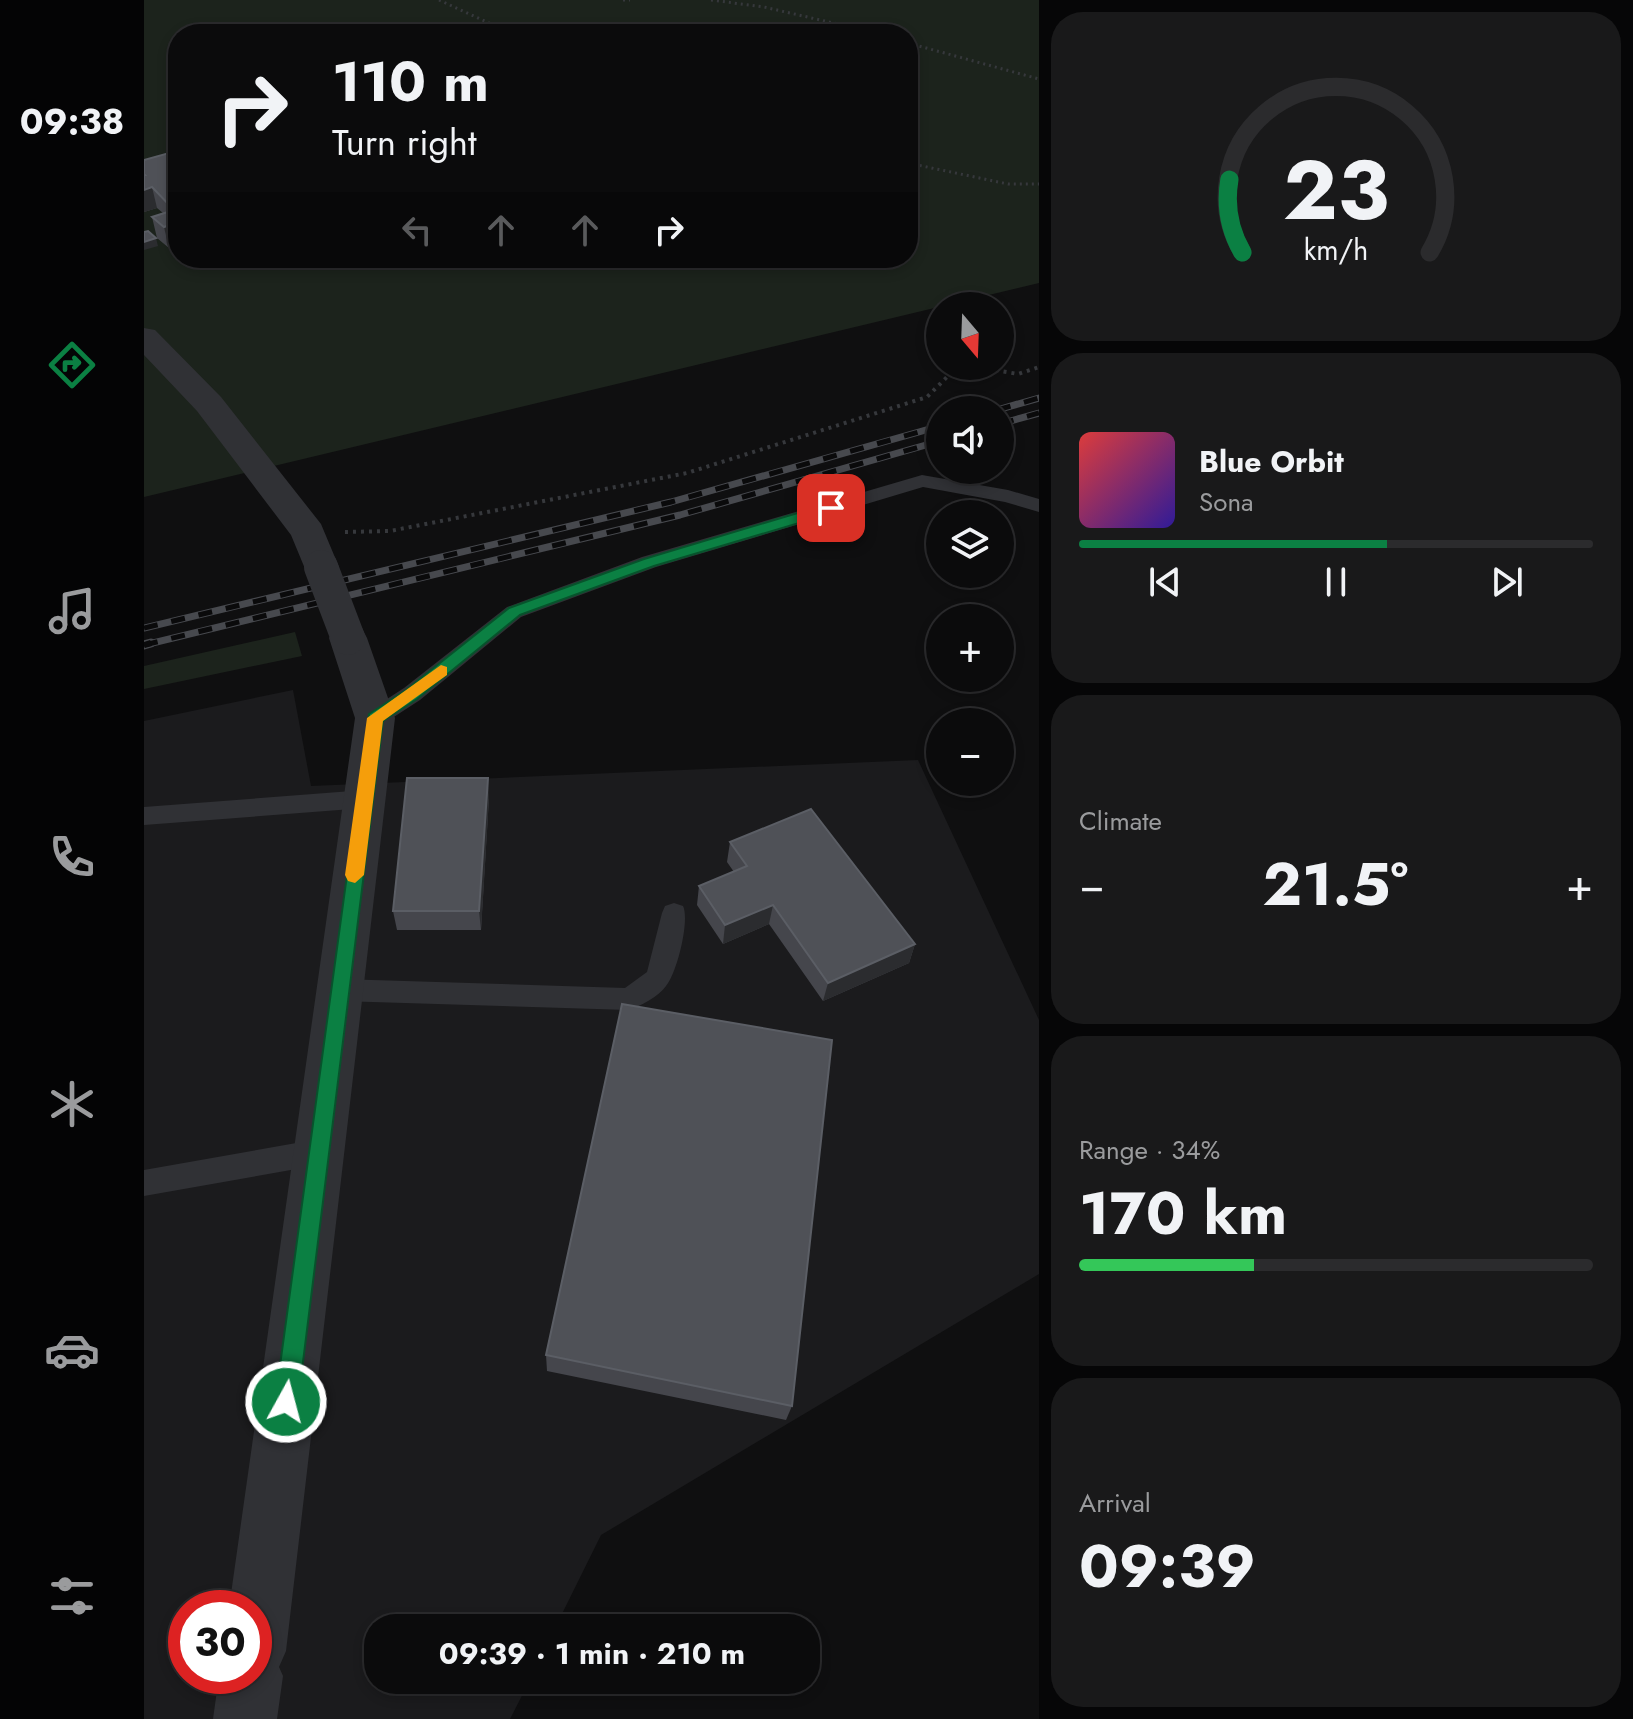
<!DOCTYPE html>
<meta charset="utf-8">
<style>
body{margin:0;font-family:Jost,sans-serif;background:#19191a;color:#f1f3f6;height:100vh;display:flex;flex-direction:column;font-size:30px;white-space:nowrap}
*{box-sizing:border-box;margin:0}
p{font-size:26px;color:#9a9b9d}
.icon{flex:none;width:44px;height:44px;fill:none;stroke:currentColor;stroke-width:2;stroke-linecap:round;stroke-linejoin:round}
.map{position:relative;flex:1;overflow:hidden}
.panel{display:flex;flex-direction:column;gap:12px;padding:12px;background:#060607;width:594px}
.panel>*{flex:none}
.hud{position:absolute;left:24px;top:24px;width:750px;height:244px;border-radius:32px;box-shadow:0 4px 12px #0003,0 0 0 2px #2b2b2d;background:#0b0b0c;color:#f1f3f6;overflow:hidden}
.needle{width:52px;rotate:161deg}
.tools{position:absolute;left:782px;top:292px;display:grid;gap:16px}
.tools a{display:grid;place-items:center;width:88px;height:88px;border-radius:50%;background:#0b0b0c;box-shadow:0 4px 12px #0003,0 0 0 2px #2b2b2d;font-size:40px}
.speed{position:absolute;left:24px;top:1590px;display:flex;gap:16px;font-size:40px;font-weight:700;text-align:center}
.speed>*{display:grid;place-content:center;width:104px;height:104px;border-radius:50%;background:#0b0b0c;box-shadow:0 4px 12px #0003,0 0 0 2px #2b2b2d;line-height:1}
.speed .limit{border:12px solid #d22;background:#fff;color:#111}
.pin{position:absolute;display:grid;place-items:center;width:68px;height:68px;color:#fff;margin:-34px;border-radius:16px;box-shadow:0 4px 12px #0006}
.me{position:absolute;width:88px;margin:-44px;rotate:7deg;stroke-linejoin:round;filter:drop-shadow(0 0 6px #0008)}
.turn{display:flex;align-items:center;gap:28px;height:168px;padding:0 32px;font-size:36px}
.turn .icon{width:104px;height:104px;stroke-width:2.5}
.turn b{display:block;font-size:56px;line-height:68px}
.lanes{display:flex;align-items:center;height:76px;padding:0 32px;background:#0003;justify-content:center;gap:40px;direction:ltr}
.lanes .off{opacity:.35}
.big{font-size:60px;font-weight:700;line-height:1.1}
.panel .tile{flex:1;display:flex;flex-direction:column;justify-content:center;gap:12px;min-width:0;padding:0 28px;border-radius:32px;background:#19191a}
.panel .dial{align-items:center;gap:0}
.dial svg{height:208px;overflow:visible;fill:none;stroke:#2b2b2d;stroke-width:7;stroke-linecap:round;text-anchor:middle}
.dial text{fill:#f1f3f6;stroke:none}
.song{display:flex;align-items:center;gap:24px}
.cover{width:96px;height:96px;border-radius:12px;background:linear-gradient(135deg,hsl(0 70% 55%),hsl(250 70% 35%))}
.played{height:8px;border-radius:4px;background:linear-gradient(90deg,#0b8043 60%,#2b2b2d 60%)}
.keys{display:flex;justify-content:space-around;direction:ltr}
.heat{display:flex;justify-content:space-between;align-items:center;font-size:44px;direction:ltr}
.charge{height:12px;border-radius:6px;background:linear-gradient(90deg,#34c759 34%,#2b2b2d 0)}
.trip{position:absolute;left:220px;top:1614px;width:456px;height:80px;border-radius:32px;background:#0b0b0c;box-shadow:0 4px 12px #0003,0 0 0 2px #2b2b2d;font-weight:700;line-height:80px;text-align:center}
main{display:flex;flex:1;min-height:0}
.tabs{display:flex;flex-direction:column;width:144px;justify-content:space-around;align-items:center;background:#040405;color:#9a9b9d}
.tabs .icon{width:56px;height:56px}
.tabs .selected{color:#0b8043}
.tabs b{font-size:36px;color:#f1f3f6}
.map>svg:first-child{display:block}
</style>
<main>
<nav class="tabs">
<b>09:38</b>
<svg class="icon selected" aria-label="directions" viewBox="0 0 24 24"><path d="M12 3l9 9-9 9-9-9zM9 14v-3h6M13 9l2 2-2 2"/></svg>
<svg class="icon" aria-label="music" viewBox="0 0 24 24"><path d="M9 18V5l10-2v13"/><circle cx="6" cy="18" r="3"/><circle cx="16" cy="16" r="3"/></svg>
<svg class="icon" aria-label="phone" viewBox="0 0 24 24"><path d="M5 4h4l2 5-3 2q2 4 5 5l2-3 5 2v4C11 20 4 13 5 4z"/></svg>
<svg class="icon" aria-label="climate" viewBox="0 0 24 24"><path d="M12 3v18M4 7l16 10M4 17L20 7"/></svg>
<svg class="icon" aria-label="car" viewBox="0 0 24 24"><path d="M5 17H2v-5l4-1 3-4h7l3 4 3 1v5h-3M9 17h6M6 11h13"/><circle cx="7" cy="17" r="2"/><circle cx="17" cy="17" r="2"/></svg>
<svg class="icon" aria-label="filters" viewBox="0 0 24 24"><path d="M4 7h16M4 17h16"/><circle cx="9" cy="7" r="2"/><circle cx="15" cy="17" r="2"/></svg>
</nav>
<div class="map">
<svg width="895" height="1719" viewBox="0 0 895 1719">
<rect width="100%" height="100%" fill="#0f0f10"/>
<!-- built -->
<path fill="#1b1b1d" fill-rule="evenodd" d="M149,690L167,786L774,760L895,1020V1274L457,1535L411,1628H234V1680H386L366,1719H0V721ZM42,1608H110V1676H42Z"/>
<!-- green -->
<g fill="#1c231c" fill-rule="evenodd">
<path d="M0,0H895V283L0,497ZM34,34H764V258H34Z"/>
<path d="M151,632L158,656L0,689V666Z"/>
</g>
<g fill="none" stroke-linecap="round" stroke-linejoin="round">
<!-- path-far1 -->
<g stroke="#36383c" stroke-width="3" stroke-dasharray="2 4" stroke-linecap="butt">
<path d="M295,0L369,34"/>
<path d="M479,0H486"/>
<path d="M567,0L620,7L737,34"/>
<path d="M764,43L895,79"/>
<path d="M764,163L864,184H895"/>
</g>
<!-- path -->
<g stroke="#36383c" stroke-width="4" stroke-dasharray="3 5" stroke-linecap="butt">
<path d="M828,366L874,374L895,367"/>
<path d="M201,532L246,531L543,473L783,397L814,366"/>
</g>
<!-- lane -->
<g fill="#303135" fill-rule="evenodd">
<path d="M778,475L864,490L895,499V512L861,502L779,487L512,567L377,617L276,700L239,724H223L220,718L223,712L260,688L363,607L498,557Z"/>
<path d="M221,790L229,793L233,799L229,805L221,808L0,825V807Z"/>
<path d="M530,903L539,906C546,920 533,973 522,986C515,996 497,1006 485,1010L196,1001L187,998L183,990L187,982L196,979L481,988L503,972L518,913L521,906Z"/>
<path d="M175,1139L185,1143L189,1152L185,1161L175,1165L0,1196V1170Z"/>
</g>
<!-- street -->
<g fill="#303135" fill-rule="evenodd">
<path d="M0,328L11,330L77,397L177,524L195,567L190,576L177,579L164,576L147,535L53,411L0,355Z"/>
<path d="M204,624L218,628L223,638L251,718L142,1651L135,1667L139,1676L133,1719H69L75,1676H110V1608H85L211,718L185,638L190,628Z"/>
</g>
<!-- rail-far1 casing -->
<g stroke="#47494e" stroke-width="7">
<g id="rail-far1">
<path d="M853,410L895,398"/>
<path d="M856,424L895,413"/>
<path d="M0,628L527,502L796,426"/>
<path d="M0,645L536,515L796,441"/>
</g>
</g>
<!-- rail casing -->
<g stroke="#47494e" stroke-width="9">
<path id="rail" d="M0,645L7,643"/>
</g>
<!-- rail-far1 -->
<use href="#rail-far1" stroke="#0a0a0b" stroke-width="5" stroke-dasharray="14" stroke-linecap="butt"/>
<!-- rail -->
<use href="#rail" stroke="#0a0a0b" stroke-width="6" stroke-dasharray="18" stroke-linecap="butt"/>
<!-- street-bridge -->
<path stroke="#303135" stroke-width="34" d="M177,567L204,638"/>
</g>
<!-- wall -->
<g fill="#45464c">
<path d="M0,160L34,162L25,248L13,238L8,217L19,213L13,208L0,212Z"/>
<path d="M345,798L337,930H253L249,911Z"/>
<path d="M586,842L771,944L765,963L679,1001L625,924L579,944L553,905L555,886L590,872L583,862Z"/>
<path d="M402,1355L648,1406L642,1420L403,1371Z"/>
</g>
<!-- shaded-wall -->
<g fill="#2b2c2f">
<path d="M8,187L13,208L0,212V190Z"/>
<path d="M34,222V245L25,248L20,227Z"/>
<path d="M12,238L14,246L0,250V242Z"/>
<path d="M344,778L345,798L337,930L335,911Z"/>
<path d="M629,905L625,924L579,944L581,925Z"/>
<path d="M771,944L765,963L679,1001L684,983Z"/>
</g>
<!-- building -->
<g fill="#4f5157" stroke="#5b5e65" stroke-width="2">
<path d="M25,153L34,162V222L20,227L8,217L30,210L8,187L0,190V175H1L0,174V160Z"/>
<path d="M4,231L12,238L0,242V232Z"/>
<path d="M263,778H344L335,911H249Z"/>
<path d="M667,809L771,944L684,983L629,905L581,925L555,886L603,866L586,842Z"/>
<path d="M478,1004L688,1040L648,1406L402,1355Z"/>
</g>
<!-- route -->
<path fill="#0b8043" stroke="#07532c" stroke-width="2" d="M687,503L692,505V512L510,566L376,615L273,699L239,721L154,1402L151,1410L142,1414L134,1410L131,1402L225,714L262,690L365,608L500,559Z"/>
<!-- slow -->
<path fill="#f59e0b" d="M297,665L303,667V675L239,721L220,875L211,883L204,881L201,875L223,718Z"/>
</svg>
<div class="tools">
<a><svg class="needle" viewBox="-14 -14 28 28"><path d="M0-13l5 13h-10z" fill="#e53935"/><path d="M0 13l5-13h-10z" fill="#9a9b9d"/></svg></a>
<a><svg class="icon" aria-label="sound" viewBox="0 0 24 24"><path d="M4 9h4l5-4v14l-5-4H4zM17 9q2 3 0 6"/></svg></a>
<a><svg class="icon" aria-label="layers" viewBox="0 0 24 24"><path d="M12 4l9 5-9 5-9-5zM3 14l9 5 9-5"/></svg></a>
<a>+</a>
<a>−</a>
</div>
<div class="speed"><div class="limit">30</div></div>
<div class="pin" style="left:687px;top:508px;background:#d93025"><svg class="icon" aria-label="arrive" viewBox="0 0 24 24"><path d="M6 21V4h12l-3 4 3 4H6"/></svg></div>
<svg class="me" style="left:142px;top:1402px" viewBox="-20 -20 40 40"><circle r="17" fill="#0b8043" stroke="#fff" stroke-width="3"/><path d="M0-11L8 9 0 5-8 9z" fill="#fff"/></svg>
<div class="trip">09:39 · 1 min · 210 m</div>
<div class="hud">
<div class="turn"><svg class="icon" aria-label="right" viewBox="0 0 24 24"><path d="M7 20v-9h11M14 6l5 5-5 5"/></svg><div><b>110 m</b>Turn right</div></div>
<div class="lanes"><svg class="icon off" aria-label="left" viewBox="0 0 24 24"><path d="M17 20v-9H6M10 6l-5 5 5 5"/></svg><svg class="icon off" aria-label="ahead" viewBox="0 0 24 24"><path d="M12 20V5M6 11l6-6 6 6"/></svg><svg class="icon off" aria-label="ahead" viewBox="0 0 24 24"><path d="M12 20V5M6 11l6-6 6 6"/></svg><svg class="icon" aria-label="right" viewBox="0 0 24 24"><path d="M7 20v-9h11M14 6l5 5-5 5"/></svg></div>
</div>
</div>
<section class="panel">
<div class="tile dial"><svg viewBox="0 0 100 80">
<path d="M14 69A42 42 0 1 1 86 69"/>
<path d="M14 69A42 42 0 0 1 9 41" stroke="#0b8043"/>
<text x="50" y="56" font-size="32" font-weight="700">23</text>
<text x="50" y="72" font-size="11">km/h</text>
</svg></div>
<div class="tile">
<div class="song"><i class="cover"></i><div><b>Blue Orbit</b><p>Sona</p></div></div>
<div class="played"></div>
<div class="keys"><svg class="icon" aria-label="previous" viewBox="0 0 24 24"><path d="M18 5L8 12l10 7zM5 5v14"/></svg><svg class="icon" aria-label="pause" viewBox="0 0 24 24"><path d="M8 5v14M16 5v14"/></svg><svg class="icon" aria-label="next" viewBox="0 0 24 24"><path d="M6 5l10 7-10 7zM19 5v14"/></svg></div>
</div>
<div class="tile"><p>Climate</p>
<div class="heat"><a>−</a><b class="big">21.5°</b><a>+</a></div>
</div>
<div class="tile"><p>Range · 34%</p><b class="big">170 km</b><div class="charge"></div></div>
<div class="tile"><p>Arrival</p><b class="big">09:39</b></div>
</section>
</main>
